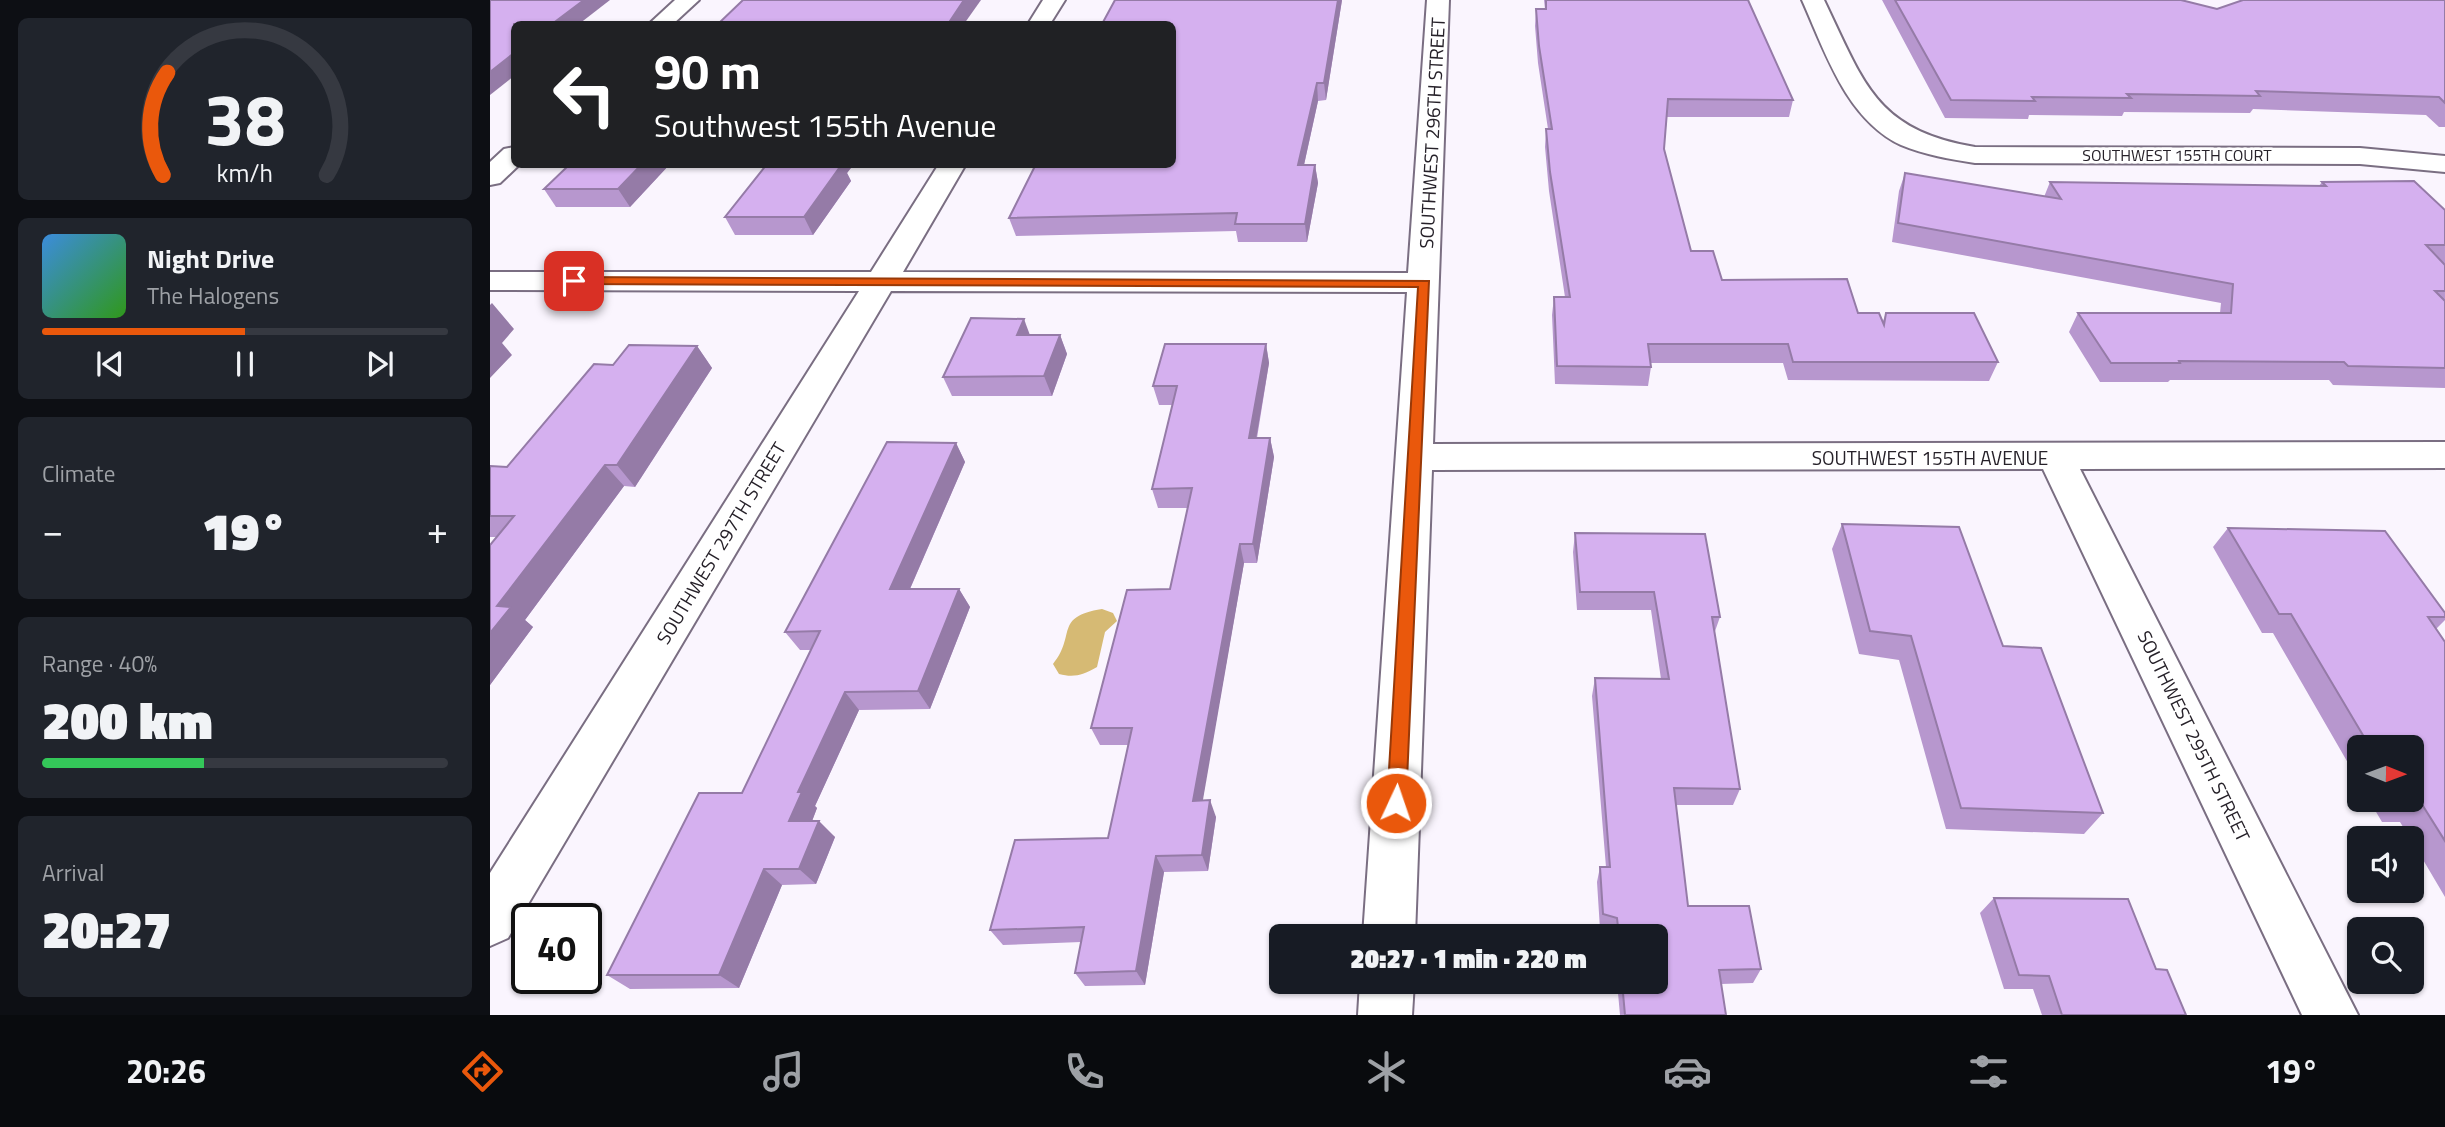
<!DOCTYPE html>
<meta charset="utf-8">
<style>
body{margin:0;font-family:"Titillium Web",sans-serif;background:#20242c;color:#f1f3f6;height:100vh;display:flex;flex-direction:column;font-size:26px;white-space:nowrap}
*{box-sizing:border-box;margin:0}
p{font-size:23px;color:#9ea1a6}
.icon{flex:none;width:38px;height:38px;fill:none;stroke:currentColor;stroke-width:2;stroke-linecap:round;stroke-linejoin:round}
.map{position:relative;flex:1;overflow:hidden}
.panel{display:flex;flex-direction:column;gap:18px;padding:18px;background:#0d0f14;width:490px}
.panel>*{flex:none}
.banner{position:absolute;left:21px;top:21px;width:665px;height:147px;border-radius:10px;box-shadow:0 2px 5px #0004;background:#202124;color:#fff;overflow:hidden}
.needle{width:46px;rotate:91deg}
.controls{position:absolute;left:1857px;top:735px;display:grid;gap:14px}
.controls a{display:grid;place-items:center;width:77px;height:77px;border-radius:10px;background:#171b24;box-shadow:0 2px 5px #0004;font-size:35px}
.speed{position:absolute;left:21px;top:903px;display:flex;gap:14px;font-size:35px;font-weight:700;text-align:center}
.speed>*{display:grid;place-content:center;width:91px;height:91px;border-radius:50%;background:#171b24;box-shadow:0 2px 5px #0004;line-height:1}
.speed .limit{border:4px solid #111;border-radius:10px;background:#fff;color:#111}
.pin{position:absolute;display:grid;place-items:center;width:60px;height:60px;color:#fff;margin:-30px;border-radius:14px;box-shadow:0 4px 10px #0006}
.me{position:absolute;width:77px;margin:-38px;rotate:3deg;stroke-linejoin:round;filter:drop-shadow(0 0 5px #0008)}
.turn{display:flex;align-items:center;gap:24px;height:147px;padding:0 28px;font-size:32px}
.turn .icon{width:91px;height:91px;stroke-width:2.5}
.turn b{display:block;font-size:49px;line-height:60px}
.big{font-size:52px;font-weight:800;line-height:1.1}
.panel .tile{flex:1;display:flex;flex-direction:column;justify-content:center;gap:10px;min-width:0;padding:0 24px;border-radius:10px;background:#20242c}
.panel .dial{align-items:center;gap:0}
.dial svg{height:182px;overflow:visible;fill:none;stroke:#363941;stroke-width:7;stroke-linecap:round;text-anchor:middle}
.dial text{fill:#f1f3f6;stroke:none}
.song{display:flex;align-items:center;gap:21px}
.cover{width:84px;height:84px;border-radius:10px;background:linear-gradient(135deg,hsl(210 70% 55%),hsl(110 70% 35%))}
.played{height:7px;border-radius:4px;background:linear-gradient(90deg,#ea580c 50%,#363941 50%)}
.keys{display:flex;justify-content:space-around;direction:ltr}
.heat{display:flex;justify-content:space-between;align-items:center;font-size:38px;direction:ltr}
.charge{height:10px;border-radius:5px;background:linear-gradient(90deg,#34c759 40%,#363941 0)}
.trip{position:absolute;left:779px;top:924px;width:399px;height:70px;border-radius:10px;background:#171b24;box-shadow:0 2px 5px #0004;font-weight:800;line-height:70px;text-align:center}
.menu{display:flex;height:112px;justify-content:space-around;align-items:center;background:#090b0e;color:#9ea1a6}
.menu .icon{width:49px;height:49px}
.menu .current{color:#ea580c}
.menu b{font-size:32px;color:#f1f3f6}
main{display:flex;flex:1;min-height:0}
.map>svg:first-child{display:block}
</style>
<main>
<section class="panel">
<div class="tile dial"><svg viewBox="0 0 100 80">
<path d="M14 69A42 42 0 1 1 86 69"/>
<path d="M14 69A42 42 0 0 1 16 24" stroke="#ea580c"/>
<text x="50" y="56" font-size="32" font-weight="700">38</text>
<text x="50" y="72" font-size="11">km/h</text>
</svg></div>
<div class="tile">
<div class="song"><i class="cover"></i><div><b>Night Drive</b><p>The Halogens</p></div></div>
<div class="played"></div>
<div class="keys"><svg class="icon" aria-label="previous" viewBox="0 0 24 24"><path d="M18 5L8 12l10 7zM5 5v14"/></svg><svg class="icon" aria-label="pause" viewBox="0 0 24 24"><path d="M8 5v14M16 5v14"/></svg><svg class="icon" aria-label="next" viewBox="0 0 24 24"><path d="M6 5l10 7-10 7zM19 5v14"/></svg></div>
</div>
<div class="tile"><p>Climate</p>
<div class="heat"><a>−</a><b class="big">19°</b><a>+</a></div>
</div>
<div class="tile"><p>Range · 40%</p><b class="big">200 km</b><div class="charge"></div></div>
<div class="tile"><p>Arrival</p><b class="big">20:27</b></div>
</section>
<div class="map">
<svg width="1955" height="1015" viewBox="0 0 1955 1015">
<rect width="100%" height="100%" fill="#faf5fe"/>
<!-- water -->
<path fill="#d6ba74" d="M612,609L623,613L627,621L615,632L607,667C593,675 584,678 569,674L563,664C587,635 563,617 612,609Z"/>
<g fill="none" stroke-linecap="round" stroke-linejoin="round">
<!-- minor casing -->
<g stroke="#7a6e82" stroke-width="4">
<g id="minor">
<path d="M185,0H209L183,24H159Z"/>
<path d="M553,0H575L560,24H538Z"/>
<path d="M937,0H959L943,444L1955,442V468L1590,469L1868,1015H1812L1553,469L942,470L925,936H873L917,292L401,291L18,938L0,946V873L369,291L0,290V272H381L449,164H476L413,272L918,273Z"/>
<path d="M1312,0H1334C1374,83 1385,130 1485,147L1870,148L1955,156V172L1870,164L1485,163C1460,159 1435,155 1411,145C1356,119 1335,51 1312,0Z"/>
<path d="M24,147V164H30L10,183L0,185V162L14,149Z"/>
<path d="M870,982H924L922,1015H868Z"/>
</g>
</g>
<!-- minor -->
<use href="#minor" fill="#fff" fill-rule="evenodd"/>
</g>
<!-- wall -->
<g fill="#b797ce">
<path d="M852,0L836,100L828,101L814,165H825L828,183L817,242H748L746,231L526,236L519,218L682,164Z"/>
<path d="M1054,0H1258L1303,100L1299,117H1177L1174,149L1201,251L1232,280L1368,313L1393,321L1396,313L1508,362L1499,381L1298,380L1293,363H1161V367L1158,386L1065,384L1062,315L1064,297H1075L1059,191L1055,147L1056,129H1058L1048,63L1045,26L1046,9H1055Z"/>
<path d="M1392,0H1691L1727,9L1955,0V127H1949L1936,115L1763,109L1760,113L1634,112L1632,116L1539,115L1538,119L1455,118Z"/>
<path d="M180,164L140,207H66L54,189Z"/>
<path d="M277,164H364L357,173L361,181L323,235H245L235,217Z"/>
<path d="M1415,173L1554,197L1560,182L1829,186L1832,182L1955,210V264H1954L1955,265V388L1843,385L1839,380H1680L1678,382H1610L1579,332L1588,313H1730L1731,303L1402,242L1409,191Z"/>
<path d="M540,335H570L577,354L562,396H462L453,377Z"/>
<path d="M776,344L779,363L767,438H780L784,457L767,563H754L712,800L726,817L718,871L674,872L655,985L595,986L585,973L591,942L513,945L500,930L618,838L638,745H610L601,728L680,589L698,508H668L662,489L682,405H669L663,386Z"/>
<path d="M207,346L222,368L145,487L134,486L35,620L43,627L0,685V545L7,537H0V466L17,467L123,365Z"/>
<path d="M466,443L475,462L420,589H469L480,607L440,709L369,710L325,806L327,808L322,821L345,837L326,884L292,885L249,988L140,989L117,975L252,793L321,650H310L295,632Z"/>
<path d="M1352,524L1513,646L1613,813L1594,834L1456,829L1409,660L1369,654L1342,549Z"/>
<path d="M1738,528L1955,613V620L1946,629L1955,642V897L1922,841V838H1920L1910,822H1892L1879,800H1922V747H1869V782L1783,633H1772L1723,547Z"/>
<path d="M1085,533L1230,617L1224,634L1250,789L1243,805H1186L1198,906L1271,969L1263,983L1231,984L1236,1015H1130L1127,982H1166V936H1123V932L1110,929L1107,882L1110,867H1116L1102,696L1105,678L1171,679L1161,610H1087L1083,552Z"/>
<path d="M1504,898L1666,969L1696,1015H1552L1543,989H1514L1490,913Z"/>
</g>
<!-- shaded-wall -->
<g fill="#957ba7">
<path d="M94,0H120L89,24H62Z"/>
<path d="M474,0H491L474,24H458Z"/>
<path d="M848,0H852L836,100L834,83Z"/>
<path d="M24,53V76L0,95V72Z"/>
<path d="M827,83L828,101L810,183L808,165Z"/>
<path d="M152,164H180L140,207L128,189Z"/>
<path d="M344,164H364L357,173L361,181L323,235L314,217Z"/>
<path d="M825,165L828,183L817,242L815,224Z"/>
<path d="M2,303L24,329L12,343L22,355L0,378V305Z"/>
<path d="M534,319L541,338L527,335Z"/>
<path d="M570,335L577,354L562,396L554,376Z"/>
<path d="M776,344L779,363L763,457L759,438Z"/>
<path d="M207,346L222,368L145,487L127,465Z"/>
<path d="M780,438L784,457L767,563L763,544Z"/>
<path d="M466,443L475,462L412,607L400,589Z"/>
<path d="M115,465L134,486L35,620L43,627L0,685V633L7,606Z"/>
<path d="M750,544L754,563L710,817L703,801Z"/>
<path d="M469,589L480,607L440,709L428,691Z"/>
<path d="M355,692L369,710L325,806L327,808L316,837L299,821L308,792Z"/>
<path d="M720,800L726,817L718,871L712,855Z"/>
<path d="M329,821L345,837L326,884L309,869Z"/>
<path d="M666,856L674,872L655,985L646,971Z"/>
<path d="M274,869L292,885L249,988L229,975Z"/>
</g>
<!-- building -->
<g fill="#d5b0ef" stroke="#957ba7" stroke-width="2">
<path d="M0,0H94L62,24H24V53L0,72Z"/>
<path d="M253,0H474L458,24H228Z"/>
<path d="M625,0H848L834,83H827L808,165H825L815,224H745L747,213L519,218L546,164H682V24H612Z"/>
<path d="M1056,0H1258L1303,100L1178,99L1174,149L1201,251H1223L1232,280L1357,279L1368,313H1389L1394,325L1396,313H1484L1508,362H1303L1298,344H1158L1161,367L1067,366L1064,297H1080L1060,172L1056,129H1062L1049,46L1046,9H1056Z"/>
<path d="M1405,0H1691L1727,9L1753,0H1955V103L1949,97L1766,91L1770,96L1637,94L1641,98L1542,97L1545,101L1461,100Z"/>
<path d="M80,164H152L128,189H54Z"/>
<path d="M277,164H352L314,217H235Z"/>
<path d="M1415,173L1571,199L1560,182L1836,186L1832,182L1924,181L1955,210V245H1936L1955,265V291H1945L1955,301V368L1858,366L1854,362L1689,361L1690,363H1621L1588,313H1741L1743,284L1408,223Z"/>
<path d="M481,318L534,319L527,335H570L554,376L453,377Z"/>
<path d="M675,344H776L759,438H780L763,544H750L703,801L720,800L712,855L666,856L646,971L585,973L594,927L500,930L525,840L618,838L642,728H601L637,590L680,589L702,488L662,489L687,386H663Z"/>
<path d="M139,345L207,346L127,465H115L7,606L21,607L0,633V545L24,516H0V466L17,467L104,364L123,365Z"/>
<path d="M397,442L466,443L400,589H469L428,691L355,692L308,792H312L299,821H329L309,869H274L229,975H117L209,793H252L330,631L295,632Z"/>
<path d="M1352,524L1469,527L1513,646L1551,648L1613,813L1471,808L1421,636L1380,631Z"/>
<path d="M1738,528L1895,531L1955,613V617H1938L1955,642V841L1933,806L1915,805L1911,800H1922V747H1880L1801,614H1789Z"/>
<path d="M1085,533L1215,534L1230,617H1222L1250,789L1184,788L1198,906H1259L1271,969L1229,970L1236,1015H1135L1132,982H1166V936H1129L1127,918L1113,914L1110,867H1120L1105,678L1179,679L1164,592H1090Z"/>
<path d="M1504,898L1638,899L1666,969L1677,970L1696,1015H1572L1559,976L1529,975Z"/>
</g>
<!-- route -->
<path fill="#ea580c" stroke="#983908" stroke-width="2" d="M84,277L939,281L916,803L914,810L906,812L899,810L897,803L928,287L79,284L77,281Z"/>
<g text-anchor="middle" stroke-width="5" stroke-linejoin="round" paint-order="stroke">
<!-- far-street labels -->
<g font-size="16" fill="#262129" stroke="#fff">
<text x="1687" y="161">SOUTHWEST 155TH COURT</text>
</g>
<!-- street labels -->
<g font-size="19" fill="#262129" stroke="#fff">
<text transform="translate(942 133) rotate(-87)" y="7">SOUTHWEST 296TH STREET</text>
<text x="1440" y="465">SOUTHWEST 155TH AVENUE</text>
<text transform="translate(231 543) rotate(-59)" y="7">SOUTHWEST 297TH STREET</text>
<text transform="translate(1704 736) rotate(64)" y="7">SOUTHWEST 295TH STREET</text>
</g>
</g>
</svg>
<div class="controls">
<a><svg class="needle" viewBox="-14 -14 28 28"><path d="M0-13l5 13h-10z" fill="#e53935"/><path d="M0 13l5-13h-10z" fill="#9ea1a6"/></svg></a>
<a><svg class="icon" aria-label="sound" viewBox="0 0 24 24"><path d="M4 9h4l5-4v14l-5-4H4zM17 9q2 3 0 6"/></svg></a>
<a><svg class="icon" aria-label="search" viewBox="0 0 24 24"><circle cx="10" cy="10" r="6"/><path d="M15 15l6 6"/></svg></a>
</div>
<div class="speed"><div class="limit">40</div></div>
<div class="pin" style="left:84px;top:281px;background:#d93025"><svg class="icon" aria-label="arrive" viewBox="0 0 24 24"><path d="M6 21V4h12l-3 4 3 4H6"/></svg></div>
<svg class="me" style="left:906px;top:803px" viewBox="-20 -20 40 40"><circle r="17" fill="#ea580c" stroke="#fff" stroke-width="3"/><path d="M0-11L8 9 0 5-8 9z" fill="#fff"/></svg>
<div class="trip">20:27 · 1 min · 220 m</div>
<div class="banner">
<div class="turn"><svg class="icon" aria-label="left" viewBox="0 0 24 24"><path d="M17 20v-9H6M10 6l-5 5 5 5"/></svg><div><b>90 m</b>Southwest 155th Avenue</div></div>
</div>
</div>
</main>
<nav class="menu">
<b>20:26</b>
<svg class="icon current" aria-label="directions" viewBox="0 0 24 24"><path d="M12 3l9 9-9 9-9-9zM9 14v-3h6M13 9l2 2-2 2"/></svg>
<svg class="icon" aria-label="music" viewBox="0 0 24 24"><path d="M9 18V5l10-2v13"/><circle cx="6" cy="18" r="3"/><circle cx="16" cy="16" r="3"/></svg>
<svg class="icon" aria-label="phone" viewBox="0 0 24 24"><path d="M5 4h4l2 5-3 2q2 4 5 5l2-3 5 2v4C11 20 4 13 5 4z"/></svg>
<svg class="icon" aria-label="climate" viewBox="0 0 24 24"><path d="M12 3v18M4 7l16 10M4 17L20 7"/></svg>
<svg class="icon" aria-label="car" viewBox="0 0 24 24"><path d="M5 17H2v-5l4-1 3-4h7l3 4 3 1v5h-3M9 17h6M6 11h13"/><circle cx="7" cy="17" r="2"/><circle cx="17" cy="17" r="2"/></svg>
<svg class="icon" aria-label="filters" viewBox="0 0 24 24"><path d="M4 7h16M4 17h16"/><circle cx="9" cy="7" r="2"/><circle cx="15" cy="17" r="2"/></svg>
<b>19°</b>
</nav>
